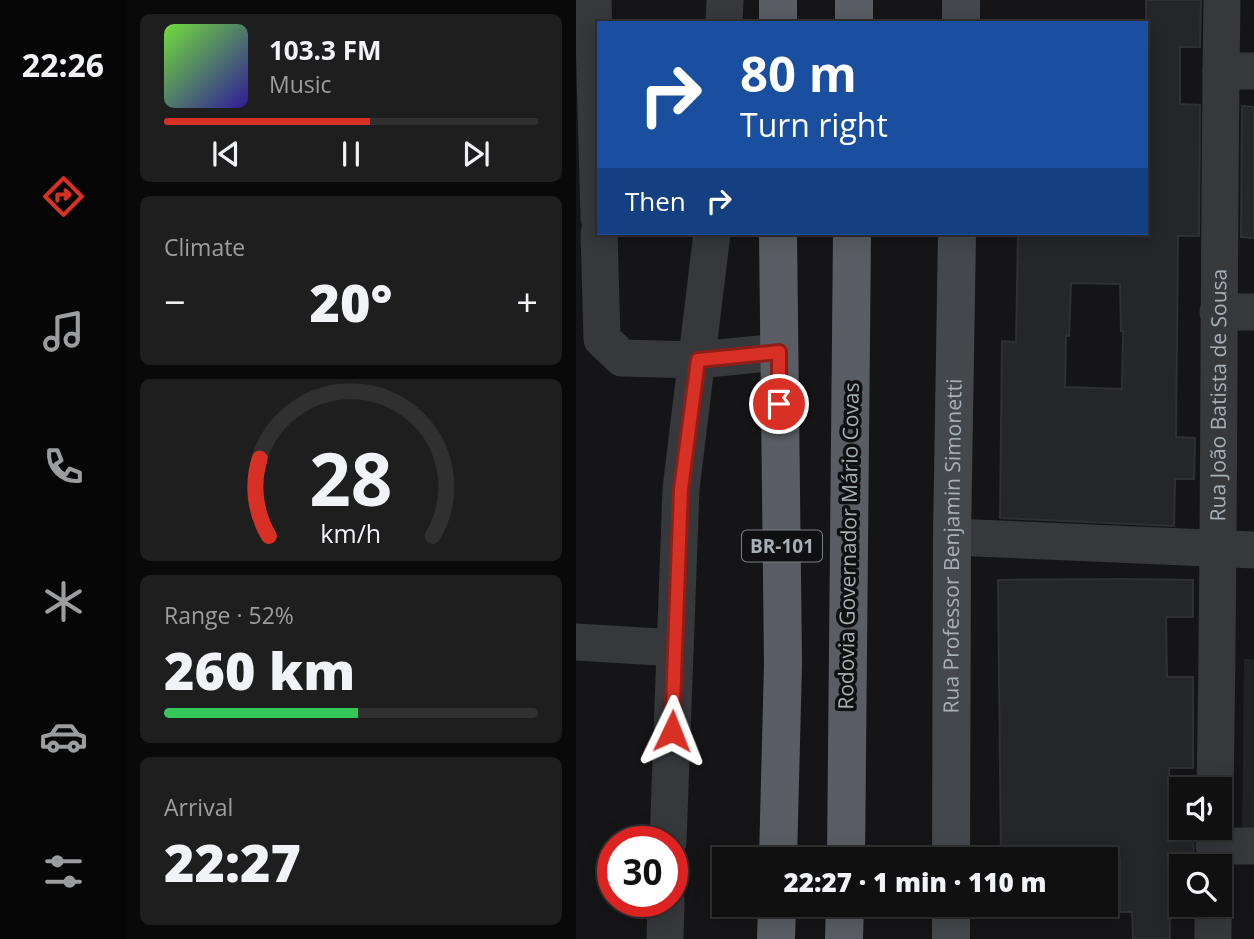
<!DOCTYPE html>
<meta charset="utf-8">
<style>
body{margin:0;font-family:"Open Sans",sans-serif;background:#1e1e1f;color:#f1f3f6;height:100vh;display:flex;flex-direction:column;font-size:26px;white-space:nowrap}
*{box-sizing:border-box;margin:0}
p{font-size:23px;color:#9c9d9f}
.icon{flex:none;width:38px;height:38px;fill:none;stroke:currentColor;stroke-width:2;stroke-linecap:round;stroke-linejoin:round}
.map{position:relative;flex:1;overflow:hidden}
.drawer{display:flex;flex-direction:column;gap:14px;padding:14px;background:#090909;width:450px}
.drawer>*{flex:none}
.top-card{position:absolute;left:21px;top:21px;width:551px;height:214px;border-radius:0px;box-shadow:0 4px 18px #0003,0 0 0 2px #303031;background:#1a4fa0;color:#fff;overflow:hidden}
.tools{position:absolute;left:593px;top:777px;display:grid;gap:14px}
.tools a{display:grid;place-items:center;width:63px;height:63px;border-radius:0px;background:#101011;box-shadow:0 4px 18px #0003,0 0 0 2px #303031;font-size:35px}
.speed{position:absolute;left:21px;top:826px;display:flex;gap:14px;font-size:35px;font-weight:700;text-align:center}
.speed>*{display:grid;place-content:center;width:91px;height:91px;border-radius:50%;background:#101011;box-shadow:0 4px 18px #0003,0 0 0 2px #303031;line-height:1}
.speed .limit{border:10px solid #d22;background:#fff;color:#111}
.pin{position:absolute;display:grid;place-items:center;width:60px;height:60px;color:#fff;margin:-30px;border:4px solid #fff;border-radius:50%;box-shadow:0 2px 7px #0007}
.me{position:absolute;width:77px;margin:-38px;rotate:2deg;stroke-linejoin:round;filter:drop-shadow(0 0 5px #0008)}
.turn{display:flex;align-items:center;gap:24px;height:147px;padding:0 28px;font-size:32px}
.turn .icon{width:91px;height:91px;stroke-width:2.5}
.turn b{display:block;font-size:49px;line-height:60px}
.then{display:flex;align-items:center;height:66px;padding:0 28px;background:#0003;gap:14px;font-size:26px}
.big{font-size:52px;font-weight:800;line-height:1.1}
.drawer .widget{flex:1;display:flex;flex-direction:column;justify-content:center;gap:10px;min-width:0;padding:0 24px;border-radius:10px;background:#1e1e1f}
.drawer .dial{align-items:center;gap:0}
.dial svg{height:182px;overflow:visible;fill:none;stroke:#303031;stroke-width:7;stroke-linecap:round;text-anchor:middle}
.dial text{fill:#f1f3f6;stroke:none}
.song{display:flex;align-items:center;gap:21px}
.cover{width:84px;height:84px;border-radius:10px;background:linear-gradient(135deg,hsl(100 70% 55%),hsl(250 70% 35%))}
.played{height:7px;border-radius:4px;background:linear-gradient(90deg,#d93025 55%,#303031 55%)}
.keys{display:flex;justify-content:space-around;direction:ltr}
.heat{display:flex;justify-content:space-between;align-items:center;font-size:38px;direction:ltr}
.charge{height:10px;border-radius:5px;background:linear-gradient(90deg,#34c759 52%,#303031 0)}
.trip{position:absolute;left:136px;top:847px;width:406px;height:70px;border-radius:0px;background:#101011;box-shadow:0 4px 18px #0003,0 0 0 2px #303031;font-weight:800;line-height:70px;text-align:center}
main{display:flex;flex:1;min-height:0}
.dock{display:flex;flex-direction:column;width:126px;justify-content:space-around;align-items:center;background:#060607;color:#9c9d9f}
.dock .icon{width:49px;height:49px}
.dock .on{color:#d93025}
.dock b{font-size:32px;color:#f1f3f6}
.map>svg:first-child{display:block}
</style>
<main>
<nav class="dock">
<b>22:26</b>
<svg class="icon on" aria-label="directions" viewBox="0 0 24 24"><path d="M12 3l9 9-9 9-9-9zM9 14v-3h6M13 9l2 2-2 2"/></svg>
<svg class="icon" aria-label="music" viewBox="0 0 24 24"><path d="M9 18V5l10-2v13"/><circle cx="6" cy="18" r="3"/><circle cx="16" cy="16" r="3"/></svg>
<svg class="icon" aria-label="phone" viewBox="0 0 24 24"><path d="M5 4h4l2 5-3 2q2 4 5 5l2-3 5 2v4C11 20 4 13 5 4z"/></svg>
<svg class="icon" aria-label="climate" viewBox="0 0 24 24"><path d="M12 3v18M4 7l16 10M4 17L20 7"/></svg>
<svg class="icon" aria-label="car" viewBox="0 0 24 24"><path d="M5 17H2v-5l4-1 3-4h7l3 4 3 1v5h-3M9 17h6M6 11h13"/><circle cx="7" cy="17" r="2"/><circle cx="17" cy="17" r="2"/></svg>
<svg class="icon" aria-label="filters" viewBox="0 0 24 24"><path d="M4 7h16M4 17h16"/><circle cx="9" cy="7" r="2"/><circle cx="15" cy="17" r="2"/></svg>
</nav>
<section class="drawer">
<div class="widget">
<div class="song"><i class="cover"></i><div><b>103.3 FM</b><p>Music</p></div></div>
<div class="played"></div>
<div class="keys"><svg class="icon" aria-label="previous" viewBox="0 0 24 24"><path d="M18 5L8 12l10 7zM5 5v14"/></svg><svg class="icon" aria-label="pause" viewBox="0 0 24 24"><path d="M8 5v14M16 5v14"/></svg><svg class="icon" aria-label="next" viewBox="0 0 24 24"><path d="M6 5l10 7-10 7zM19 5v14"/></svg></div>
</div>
<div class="widget"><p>Climate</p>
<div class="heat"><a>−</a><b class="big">20°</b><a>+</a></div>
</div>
<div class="widget dial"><svg viewBox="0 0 100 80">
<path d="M14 69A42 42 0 1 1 86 69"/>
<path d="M14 69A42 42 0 0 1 10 35" stroke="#d93025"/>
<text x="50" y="56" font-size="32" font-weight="700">28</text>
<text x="50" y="72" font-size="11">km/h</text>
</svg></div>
<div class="widget"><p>Range · 52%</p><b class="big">260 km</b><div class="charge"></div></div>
<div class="widget"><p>Arrival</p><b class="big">22:27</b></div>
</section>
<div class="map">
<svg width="679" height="939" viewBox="0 0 679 939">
<rect width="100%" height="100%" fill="#151517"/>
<!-- built -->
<path fill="#212224" d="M668,659H678V839H666Z"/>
<!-- building -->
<g fill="#252628" stroke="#2f3033" stroke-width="2" fill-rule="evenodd">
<path d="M570,0H625L624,47H604V104L624,105L623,236H602L600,437L619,438L618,479H599L598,526L424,518L426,341L440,342L442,233H570ZM495,283L544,284L545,331H547L546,389L489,387L490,336H493Z"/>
<path d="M666,106L678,107V238L665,237Z"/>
<path d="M545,579L617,580V617H590L591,677H617V768H593V819H606V828H617L618,865H593L594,939H557L556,912H544V859H425L422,580Z"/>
<rect x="438" y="905" width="44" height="8"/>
</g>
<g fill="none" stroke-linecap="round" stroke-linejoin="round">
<!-- minor -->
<g stroke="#36383c" stroke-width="37">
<path d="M17,0L23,218"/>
<path d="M148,23L149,0"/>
<path d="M645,71H679"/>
<path d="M23,233L26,339L46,358L122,360L203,352"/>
<path d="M642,312H679"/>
<path d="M376,537L679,550"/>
<path d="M0,642L99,648"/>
<path id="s1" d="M639,789C644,526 642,263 646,0"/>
<path d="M92,842L105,489L136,233"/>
<path d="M638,846H679"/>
<path d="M89,939L90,901"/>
<path d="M637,939V905"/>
</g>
<!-- secondary -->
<g stroke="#44484c" stroke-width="38">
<path d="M385,23V0"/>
<path id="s2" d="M375,859L376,537L381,233"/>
<path d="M375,939V905"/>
</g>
<!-- trunk -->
<g stroke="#5a5e64" stroke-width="38">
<path d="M202,0V23"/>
<path d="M278,0V23"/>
<path d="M202,859L207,664L202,233"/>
<path d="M270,859L276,233"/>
<path d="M200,939L201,905"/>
<path d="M268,939L269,905"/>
</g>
</g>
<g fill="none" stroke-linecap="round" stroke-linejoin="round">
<!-- route casing -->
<g stroke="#8d1f18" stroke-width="18">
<path id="route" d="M96,731L105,489L122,360L203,352V404"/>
</g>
<!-- route -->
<use href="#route" stroke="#d93025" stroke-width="12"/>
</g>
<g text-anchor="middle" stroke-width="7" stroke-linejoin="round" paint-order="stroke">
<!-- shield labels -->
<rect fill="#101012" stroke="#7a7f86" stroke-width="2" x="166" y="530.5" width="80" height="31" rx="5"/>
<g font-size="19" font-weight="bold" fill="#a7afb7">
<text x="206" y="553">BR-101</text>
</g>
<!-- street labels -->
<g font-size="21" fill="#a7afb7" stroke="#101012">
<text dy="7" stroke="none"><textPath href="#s1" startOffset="394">Rua João Batista de Sousa</textPath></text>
<text transform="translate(273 546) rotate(-89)" y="7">Rodovia Governador Mário Covas</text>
<text dy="7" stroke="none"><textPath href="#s2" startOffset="313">Rua Professor Benjamin Simonetti</textPath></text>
</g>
</g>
</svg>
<div class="tools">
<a><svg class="icon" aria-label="sound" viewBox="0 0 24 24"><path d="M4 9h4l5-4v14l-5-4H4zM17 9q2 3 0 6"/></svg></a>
<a><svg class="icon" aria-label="search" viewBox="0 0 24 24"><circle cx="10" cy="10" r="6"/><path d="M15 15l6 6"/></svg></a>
</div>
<div class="speed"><div class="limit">30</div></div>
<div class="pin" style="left:203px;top:404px;background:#d93025"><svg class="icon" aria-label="arrive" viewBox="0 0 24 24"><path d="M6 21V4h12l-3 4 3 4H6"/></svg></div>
<svg class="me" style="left:96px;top:731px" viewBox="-20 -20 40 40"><path d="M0-17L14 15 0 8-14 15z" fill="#d93025" stroke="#fff" stroke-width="4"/></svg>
<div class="trip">22:27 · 1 min · 110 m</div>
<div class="top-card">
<div class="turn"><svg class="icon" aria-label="right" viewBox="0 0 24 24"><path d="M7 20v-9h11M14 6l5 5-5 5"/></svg><div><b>80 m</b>Turn right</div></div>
<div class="then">Then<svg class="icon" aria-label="right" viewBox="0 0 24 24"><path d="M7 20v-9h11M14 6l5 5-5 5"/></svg></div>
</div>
</div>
</main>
